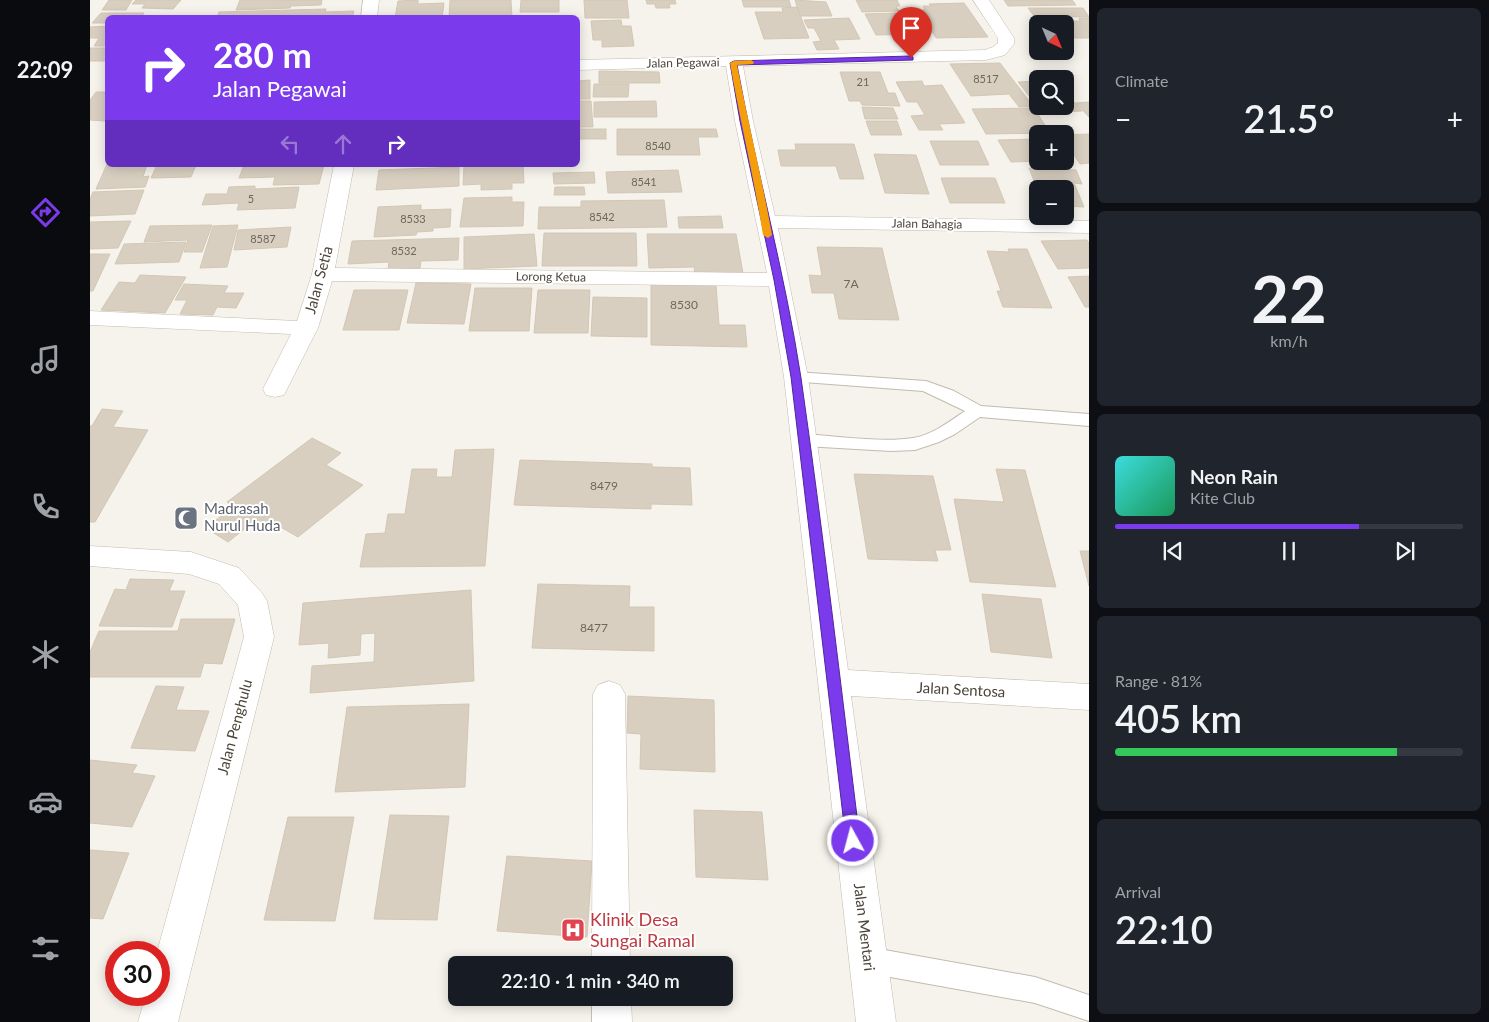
<!DOCTYPE html>
<meta charset="utf-8">
<style>
body{margin:0;font-family:Lato,sans-serif;background:#20242c;color:#f1f3f6;height:100vh;display:flex;flex-direction:column;font-size:19px;white-space:nowrap}
*{box-sizing:border-box;margin:0}
p{font-size:16px;color:#9ea1a6}
.icon{flex:none;width:28px;height:28px;fill:none;stroke:currentColor;stroke-width:2;stroke-linecap:round;stroke-linejoin:round}
.map{position:relative;flex:1;overflow:hidden}
.panel{display:flex;flex-direction:column;gap:8px;padding:8px;background:#0d0f14;width:400px}
.panel>*{flex:none}
.guide{position:absolute;left:15px;top:15px;width:475px;height:152px;border-radius:8px;box-shadow:0 2px 12px #0003;background:#7c3aed;color:#fff;overflow:hidden}
.needle{width:32px;rotate:136deg}
.tools{position:absolute;left:939px;top:15px;display:grid;gap:10px}
.tools a{display:grid;place-items:center;width:45px;height:45px;border-radius:8px;background:#171b24;box-shadow:0 2px 12px #0003;font-size:25px}
.speed{position:absolute;left:15px;top:941px;display:flex;gap:10px;font-size:25px;font-weight:700;text-align:center}
.speed>*{display:grid;place-content:center;width:65px;height:65px;border-radius:50%;background:#171b24;box-shadow:0 2px 12px #0003;line-height:1}
.speed .limit{border:8px solid #d22;background:#fff;color:#111}
.pin{position:absolute;display:grid;place-items:center;width:42px;height:42px;color:#fff;margin:-51px -21px;border-radius:50% 50% 50% 0;rotate:-45deg;box-shadow:0 0 5px #0007}
.pin .icon{rotate:45deg}
.me{position:absolute;width:55px;margin:-28px;rotate:353deg;stroke-linejoin:round;filter:drop-shadow(0 0 4px #0008)}
.turn{display:flex;align-items:center;gap:18px;height:105px;padding:0 25px;font-size:22px}
.turn .icon{width:65px;height:65px;stroke-width:2.5}
.turn b{display:block;font-size:35px;line-height:42px}
.lanes{display:flex;align-items:center;height:48px;padding:0 25px;background:#0003;justify-content:center;gap:25px;direction:ltr}
.lanes .off{opacity:.35}
.big{font-size:38px;font-weight:600;line-height:1.1}
.panel .tile{flex:1;display:flex;flex-direction:column;justify-content:center;gap:8px;min-width:0;padding:0 18px;border-radius:8px;background:#20242c}
.panel .dial{align-items:center;gap:0}
.dial b{font-size:65px;line-height:1}
.song{display:flex;align-items:center;gap:15px}
.cover{width:60px;height:60px;border-radius:8px;background:linear-gradient(135deg,hsl(180 70% 55%),hsl(150 70% 35%))}
.played{height:5px;border-radius:2px;background:linear-gradient(90deg,#7c3aed 70%,#363941 70%)}
.keys{display:flex;justify-content:space-around;direction:ltr}
.heat{display:flex;justify-content:space-between;align-items:center;font-size:28px;direction:ltr}
.charge{height:8px;border-radius:4px;background:linear-gradient(90deg,#34c759 81%,#363941 0)}
.trip{position:absolute;left:358px;top:956px;width:285px;height:50px;border-radius:8px;background:#171b24;box-shadow:0 2px 12px #0003;font-weight:600;line-height:50px;text-align:center}
main{display:flex;flex:1;min-height:0}
.tab-bar{display:flex;flex-direction:column;width:90px;justify-content:space-around;align-items:center;background:#090b0e;color:#9ea1a6}
.tab-bar .icon{width:35px;height:35px}
.tab-bar .current{color:#7c3aed}
.tab-bar b{font-size:22px;color:#f1f3f6}
.map>svg:first-child{display:block}
</style>
<main>
<nav class="tab-bar">
<b>22:09</b>
<svg class="icon current" aria-label="directions" viewBox="0 0 24 24"><path d="M12 3l9 9-9 9-9-9zM9 14v-3h6M13 9l2 2-2 2"/></svg>
<svg class="icon" aria-label="music" viewBox="0 0 24 24"><path d="M9 18V5l10-2v13"/><circle cx="6" cy="18" r="3"/><circle cx="16" cy="16" r="3"/></svg>
<svg class="icon" aria-label="phone" viewBox="0 0 24 24"><path d="M5 4h4l2 5-3 2q2 4 5 5l2-3 5 2v4C11 20 4 13 5 4z"/></svg>
<svg class="icon" aria-label="climate" viewBox="0 0 24 24"><path d="M12 3v18M4 7l16 10M4 17L20 7"/></svg>
<svg class="icon" aria-label="car" viewBox="0 0 24 24"><path d="M5 17H2v-5l4-1 3-4h7l3 4 3 1v5h-3M9 17h6M6 11h13"/><circle cx="7" cy="17" r="2"/><circle cx="17" cy="17" r="2"/></svg>
<svg class="icon" aria-label="filters" viewBox="0 0 24 24"><path d="M4 7h16M4 17h16"/><circle cx="9" cy="7" r="2"/><circle cx="15" cy="17" r="2"/></svg>
</nav>
<div class="map">
<svg width="999" height="1022" viewBox="0 0 999 1022">
<rect width="100%" height="100%" fill="#f6f3ec"/>
<!-- building -->
<g fill="#d8cfc1" stroke="#d3c7b4">
<path d="M19,0H42L36,10H12Z"/>
<path d="M46,0H91L83,9L52,8L55,4H42Z"/>
<path d="M150,0H232L231,5L201,6L200,8L146,10Z"/>
<path d="M328,0V4L354,3L352,18H305L308,1Z"/>
<path d="M360,0H421L422,18H359Z"/>
<path d="M431,0H469V12H430Z"/>
<path d="M494,0H537L539,18H495Z"/>
<path d="M556,0H585L586,4H579L580,8H566L565,4H557Z"/>
<path d="M652,0H699L701,7H654Z"/>
<path d="M705,0L736,2L742,16H710Z"/>
<path d="M766,0H807L810,6H806L809,11L772,12Z"/>
<path d="M914,0H982L986,5L918,6Z"/>
<path d="M874,3L898,37L846,38L829,10H835L833,6H841L839,4Z"/>
<path d="M707,7L719,38L674,39L665,12H693L692,8Z"/>
<path d="M938,8H993L999,17L944,16Z"/>
<path d="M236,9L235,12L264,11L262,18H127L129,12Z"/>
<path d="M11,13H54L51,18H18V23H2Z"/>
<path d="M806,13L813,25H823L829,34L786,35L775,14Z"/>
<path d="M759,18L770,39L744,40L749,49L727,50L723,42L731,41L724,28H718L714,20Z"/>
<path d="M989,18H999V38H975V24H950L948,21H990Z"/>
<path d="M531,20L532,26H541L544,46L512,47V40H503L501,21Z"/>
<path d="M18,26V46H4L9,38H0V27Z"/>
<rect x="0" y="48" width="18" height="13"/>
<path d="M910,63L943,106L929,107L919,94L881,96L860,64Z"/>
<path d="M509,71L569,72L570,83H509Z"/>
<path d="M750,72H790L798,93H805L810,106L772,105L770,101H759Z"/>
<path d="M500,80V99H488V81Z"/>
<path d="M832,81L834,86L852,85L875,123L849,124L853,130H829L821,116L835,115L827,102H817L806,82Z"/>
<path d="M948,81V106H975V96H979L992,111L953,113L928,82Z"/>
<path d="M504,84H539L538,97H503Z"/>
<path d="M6,92H18V118L15,121L0,120V100Z"/>
<path d="M488,101H501L503,127H488Z"/>
<path d="M566,101L567,117H504V102Z"/>
<path d="M999,102V117L986,103Z"/>
<path d="M772,107L803,108L808,119H775Z"/>
<path d="M944,108L960,133L896,134L882,109Z"/>
<path d="M776,121H807L812,135H781Z"/>
<rect x="488" y="129" width="28" height="10"/>
<path d="M527,129H626L628,137H608L610,155H527Z"/>
<path d="M999,134V163L990,164L975,141V135Z"/>
<path d="M948,139V161H951L921,162L908,140Z"/>
<path d="M840,141H888L899,165H850Z"/>
<path d="M705,144H764L774,179H750L746,166H691L688,150H706Z"/>
<path d="M784,154L826,155L839,194L795,193Z"/>
<path d="M18,162V165H57L53,177L59,176L55,187L6,189Z"/>
<path d="M67,165H106L101,177L61,178Z"/>
<path d="M154,165H234L229,184L183,185L185,177L149,178Z"/>
<path d="M433,165L434,183H422V189L391,190V184L373,185L374,166Z"/>
<path d="M369,167V186L286,190L289,170Z"/>
<path d="M939,168L986,170L992,184L984,183L994,207L975,206V189H948V191Z"/>
<path d="M588,170L592,192L518,193L516,172Z"/>
<path d="M504,172L505,183L464,184L463,173Z"/>
<path d="M851,178H905L915,203H860Z"/>
<path d="M165,186V189L209,187L205,208L147,210L149,203L112,205L116,194H137L139,187Z"/>
<path d="M465,187H494L495,195H464Z"/>
<path d="M54,190L45,214L0,216V199L3,192Z"/>
<path d="M422,197V202H434L433,226L370,227L374,198Z"/>
<path d="M574,200L577,227L448,229L449,207H491V201Z"/>
<path d="M331,205V210L361,209L360,227L343,228V231L327,232L326,235L284,237L288,207Z"/>
<path d="M631,216L633,228H589L588,217Z"/>
<path d="M41,221L28,248L0,249V222Z"/>
<path d="M122,225L112,252H94L98,240L54,242L60,226Z"/>
<path d="M148,225L137,267L110,268L123,226Z"/>
<path d="M201,227L197,247L144,250L148,230Z"/>
<path d="M454,233H546L547,266H452Z"/>
<path d="M444,234L447,266L374,269V237Z"/>
<path d="M557,234H646L653,273L605,274L604,267L559,268Z"/>
<path d="M369,238L368,260L331,261L330,268L298,269L299,262L258,264L262,241Z"/>
<path d="M997,240L999,243V268L968,269L951,241Z"/>
<path d="M96,242L89,262L25,264L34,244Z"/>
<path d="M727,247L792,248L809,320L749,319L744,293H722L719,275L732,276Z"/>
<path d="M918,249H937L962,308L913,307L907,291H911L897,251L919,252Z"/>
<path d="M0,254H20L3,291H0Z"/>
<path d="M50,275L96,277L75,313L11,310L29,282L45,283Z"/>
<path d="M999,276V307H995L978,277Z"/>
<path d="M326,283L381,284L374,324L317,323Z"/>
<path d="M94,284L138,286L134,293H154L146,308L127,307L123,315L90,314L97,300H85Z"/>
<path d="M561,284L626,285L629,325H655L657,347L561,345Z"/>
<path d="M385,288H442L439,331H379Z"/>
<path d="M264,290H318L309,330H253Z"/>
<path d="M448,290H500L498,333H444Z"/>
<path d="M503,297L557,298V337L501,336Z"/>
<path d="M12,409L33,411L23,427L58,430L5,522H0V426H2Z"/>
<path d="M222,438L251,453L236,465L273,485L208,537L187,525L182,528L166,520L138,542L116,528L144,506L137,502Z"/>
<path d="M404,449L395,566L270,567L276,534L295,533L298,514H315L322,469H347L346,477H362L365,450Z"/>
<path d="M430,460L562,464V467L600,468L602,505L561,504V509L424,505Z"/>
<path d="M906,469L935,470L966,587L880,582L864,499L914,502Z"/>
<path d="M764,474L843,476L861,550H845L848,561L778,559Z"/>
<path d="M990,551H999V586Z"/>
<path d="M40,579L84,580L79,591H95L82,627L9,626L25,589L36,590Z"/>
<path d="M448,584L540,586L539,607H564V651L442,648Z"/>
<path d="M381,590L384,681L220,693L222,666L284,662L285,633L271,634L270,655L238,658L239,643L209,645L213,603Z"/>
<path d="M892,594L951,599L962,658L901,652Z"/>
<path d="M91,619H145L132,664L114,663L110,677H0V652L9,631H88Z"/>
<path d="M66,686L94,687L86,710L119,711L105,751L41,748Z"/>
<path d="M538,696L624,700L625,772L550,769L551,734L537,733Z"/>
<path d="M379,704L375,787L245,792L257,707Z"/>
<path d="M0,760L47,765L42,773L65,776L42,827L0,823Z"/>
<path d="M604,810L672,812L678,880L606,877Z"/>
<path d="M300,815L359,816L347,920L284,919Z"/>
<path d="M198,817H264L245,921L174,920Z"/>
<path d="M0,850L39,853L13,919L0,918Z"/>
<path d="M417,856L502,861L497,937L407,931Z"/>
</g>
<g fill="none" stroke-linecap="round" stroke-linejoin="round">
<!-- lane casing -->
<g stroke="#c2bbae" stroke-width="2">
<g id="lane">
<path d="M706,372L836,381L864,391L891,406L999,414V426L890,417L865,434L849,442L825,450L801,451L714,446L708,444L705,440L708,436L714,434C746,436 793,443 823,438C842,435 859,422 875,411L833,391L700,381L698,377L700,373Z"/>
<path d="M778,947L945,977L999,995V1021L945,1003L778,973L769,969L765,960L769,951Z"/>
</g>
</g>
<!-- street casing -->
<g stroke="#c2bbae" stroke-width="1">
<g id="street">
<path d="M273,0H289L287,18H271Z"/>
<path d="M883,0H899L924,38V44L915,55L896,60L653,66L663,121L685,216L999,221V233L688,228L718,377L758,670L999,684V710L761,696L806,1022H766L694,377L679,286L242,281L228,328L197,389L194,395L185,397L176,395L173,389L201,334L0,325V311L207,321L222,274L244,165H264L245,268L677,273L645,121L636,66L488,70V60L895,50L903,47L908,43V38Z"/>
<path d="M0,546L101,552L149,568L172,593L177,601L184,637L88,1022H48L56,995H69V952H67L154,637L148,605L129,584L99,574L0,566Z"/>
<path d="M519,681L530,685L535,694L540,965H502L503,694L508,685Z"/>
<path d="M502,998H541L542,1022H502Z"/>
</g>
</g>
<!-- lane -->
<use href="#lane" fill="#fff" fill-rule="evenodd"/>
<!-- street -->
<use href="#street" fill="#fff" fill-rule="evenodd"/>
</g>
<!-- route -->
<path fill="#7c3aed" stroke="#51269a" d="M821,56L823,57V60L647,65C666,170 695,273 711,378C733,532 751,687 770,841L768,846L763,848L758,846L756,841L701,377L684,280L650,121L640,63L644,61Z"/>
<!-- slow -->
<path fill="#f59e0b" d="M661,60L664,62L663,64L647,65C658,122 672,178 682,235L678,238L673,235C664,177 650,120 640,63L644,61Z"/>
<!-- icons -->
<defs>
<g id="mosque-square" transform="scale(1.25)"><rect x="-9" y="-9" width="18" height="18" rx="4" fill="#6b7280" stroke="#fff"/><path d="M3.5-4.9A6 6 0 1 0 3.5 4.9A5 5 0 1 1 3.5-4.9Z" fill="#fff"/></g>
<g id="hospital-square" transform="scale(1.25)"><rect x="-9" y="-9" width="18" height="18" rx="4" fill="#e0444e" stroke="#fff"/><path d="M-5-5h3v3.5h4V-5h3V5h-3V1.5h-4V5h-3Z" fill="#fff"/></g>
</defs>
<g fill-rule="evenodd">
<use href="#mosque-square" x="96" y="518"/>
<use href="#hospital-square" x="483" y="930"/>
</g>
<g text-anchor="middle" stroke-width="4" stroke-linejoin="round" paint-order="stroke">
<!-- far-number labels -->
<g font-size="11" fill="#6e675b">
<text x="896" y="83">8517</text>
<text x="773" y="86">21</text>
<text x="568" y="150">8540</text>
<text x="554" y="186">8541</text>
<text x="161" y="203">5</text>
<text x="512" y="221">8542</text>
<text x="323" y="223">8533</text>
<text x="173" y="243">8587</text>
<text x="314" y="255">8532</text>
</g>
<!-- far-street labels -->
<g font-size="12" fill="#4b4439" stroke="#fff">
<text transform="translate(593 63) rotate(-1)" y="4">Jalan Pegawai</text>
<text transform="translate(837 224) rotate(1)" y="4">Jalan Bahagia</text>
<text transform="translate(461 277) rotate(1)" y="4">Lorong Ketua</text>
</g>
<!-- number labels -->
<g font-size="12" fill="#6e675b">
<text x="761" y="288">7A</text>
<text x="594" y="309">8530</text>
<text x="514" y="490">8479</text>
<text x="504" y="632">8477</text>
</g>
<!-- street labels -->
<g font-size="15" fill="#4b4439" stroke="#fff">
<text transform="translate(229 280) rotate(-75)" y="5">Jalan Setia</text>
<text transform="translate(871 690) rotate(3)" y="5">Jalan Sentosa</text>
<text transform="translate(145 727) rotate(-75)" y="5">Jalan Penghulu</text>
<text transform="translate(774 927) rotate(83)" y="5">Jalan Mentari</text>
</g>
<!-- worship labels -->
<g font-size="15" fill="#5b616d" stroke="#fff" text-anchor="start">
<text x="114" y="514">Madrasah<tspan x="114" dy="17">Nurul Huda</tspan></text>
</g>
<!-- near-health labels -->
<g font-size="18" fill="#be3a42" stroke="#fff" text-anchor="start">
<text x="500" y="926">Klinik Desa<tspan x="500" dy="21">Sungai Ramal</tspan></text>
</g>
</g>
</svg>
<div class="tools">
<a><svg class="needle" viewBox="-14 -14 28 28"><path d="M0-13l5 13h-10z" fill="#e53935"/><path d="M0 13l5-13h-10z" fill="#9ea1a6"/></svg></a>
<a><svg class="icon" aria-label="search" viewBox="0 0 24 24"><circle cx="10" cy="10" r="6"/><path d="M15 15l6 6"/></svg></a>
<a>+</a>
<a>−</a>
</div>
<div class="speed"><div class="limit">30</div></div>
<div class="pin" style="left:821px;top:58px;background:#d93025"><svg class="icon" aria-label="arrive" viewBox="0 0 24 24"><path d="M6 21V4h12l-3 4 3 4H6"/></svg></div>
<svg class="me" style="left:763px;top:841px" viewBox="-20 -20 40 40"><circle r="17" fill="#7c3aed" stroke="#fff" stroke-width="3"/><path d="M0-11L8 9 0 5-8 9z" fill="#fff"/></svg>
<div class="trip">22:10 · 1 min · 340 m</div>
<div class="guide">
<div class="turn"><svg class="icon" aria-label="right" viewBox="0 0 24 24"><path d="M7 20v-9h11M14 6l5 5-5 5"/></svg><div><b>280 m</b>Jalan Pegawai</div></div>
<div class="lanes"><svg class="icon off" aria-label="left" viewBox="0 0 24 24"><path d="M17 20v-9H6M10 6l-5 5 5 5"/></svg><svg class="icon off" aria-label="ahead" viewBox="0 0 24 24"><path d="M12 20V5M6 11l6-6 6 6"/></svg><svg class="icon" aria-label="right" viewBox="0 0 24 24"><path d="M7 20v-9h11M14 6l5 5-5 5"/></svg></div>
</div>
</div>
<section class="panel">
<div class="tile"><p>Climate</p>
<div class="heat"><a>−</a><b class="big">21.5°</b><a>+</a></div>
</div>
<div class="tile dial"><b>22</b><p>km/h</p></div>
<div class="tile">
<div class="song"><i class="cover"></i><div><b>Neon Rain</b><p>Kite Club</p></div></div>
<div class="played"></div>
<div class="keys"><svg class="icon" aria-label="previous" viewBox="0 0 24 24"><path d="M18 5L8 12l10 7zM5 5v14"/></svg><svg class="icon" aria-label="pause" viewBox="0 0 24 24"><path d="M8 5v14M16 5v14"/></svg><svg class="icon" aria-label="next" viewBox="0 0 24 24"><path d="M6 5l10 7-10 7zM19 5v14"/></svg></div>
</div>
<div class="tile"><p>Range · 81%</p><b class="big">405 km</b><div class="charge"></div></div>
<div class="tile"><p>Arrival</p><b class="big">22:10</b></div>
</section>
</main>
